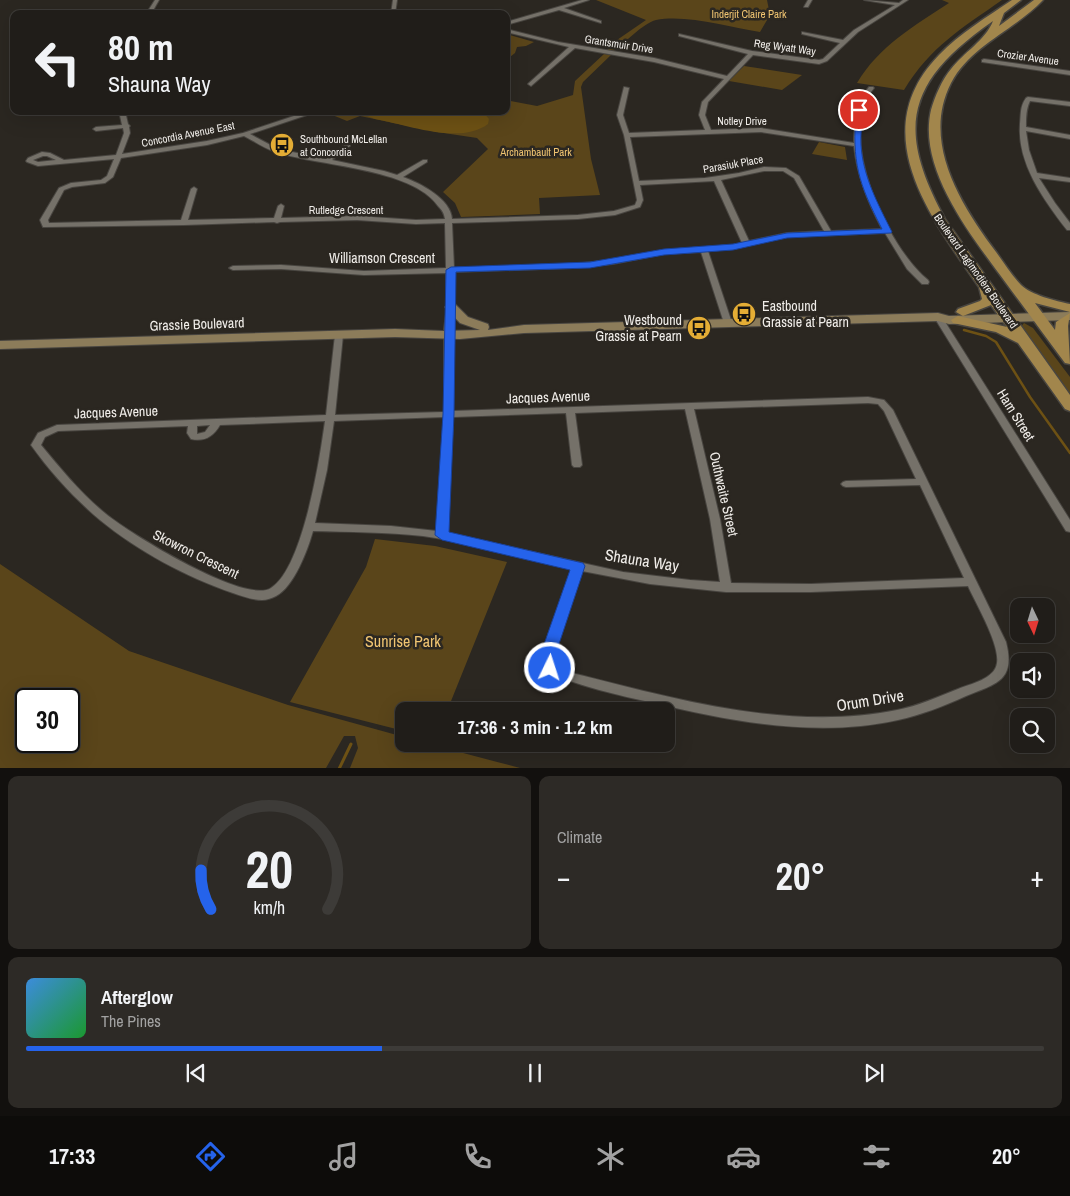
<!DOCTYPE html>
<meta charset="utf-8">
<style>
body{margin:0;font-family:"Archivo Narrow",sans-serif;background:#2d2a26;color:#f1f3f6;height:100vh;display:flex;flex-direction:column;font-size:19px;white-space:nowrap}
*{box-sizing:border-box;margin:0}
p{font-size:16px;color:#a2a2a2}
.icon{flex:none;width:28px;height:28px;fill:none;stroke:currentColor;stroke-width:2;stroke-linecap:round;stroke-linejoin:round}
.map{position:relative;height:768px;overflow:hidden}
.drawer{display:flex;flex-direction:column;gap:8px;padding:8px;background:#12100e;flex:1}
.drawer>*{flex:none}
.top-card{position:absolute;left:10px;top:10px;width:500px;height:105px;border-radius:10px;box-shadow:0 5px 20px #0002,0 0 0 1px #3d3b38;background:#201d19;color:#f1f3f6;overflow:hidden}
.needle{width:32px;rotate:176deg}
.tools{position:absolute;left:1010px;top:598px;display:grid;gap:10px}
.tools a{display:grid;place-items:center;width:45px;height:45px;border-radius:10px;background:#201d19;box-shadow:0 5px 20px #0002,0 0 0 1px #3d3b38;font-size:25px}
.speed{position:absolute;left:15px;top:688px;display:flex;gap:10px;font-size:25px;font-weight:700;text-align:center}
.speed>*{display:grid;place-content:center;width:65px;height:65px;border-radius:50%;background:#201d19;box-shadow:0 5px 20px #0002,0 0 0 1px #3d3b38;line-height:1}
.speed .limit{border:2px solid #111;border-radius:8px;background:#fff;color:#111}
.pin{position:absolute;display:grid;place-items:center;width:42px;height:42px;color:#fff;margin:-21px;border:2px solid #fff;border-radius:50%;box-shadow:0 1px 5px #0007}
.me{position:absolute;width:55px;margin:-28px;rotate:4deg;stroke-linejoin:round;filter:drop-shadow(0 0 4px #0008)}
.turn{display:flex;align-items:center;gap:18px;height:105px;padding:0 15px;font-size:22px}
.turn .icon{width:65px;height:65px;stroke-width:2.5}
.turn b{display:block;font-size:35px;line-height:42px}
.big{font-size:38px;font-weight:700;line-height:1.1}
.drawer .widget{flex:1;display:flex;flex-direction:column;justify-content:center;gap:8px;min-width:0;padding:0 18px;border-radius:10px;background:#2d2a26}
.drawer .dial{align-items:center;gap:0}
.dial svg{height:130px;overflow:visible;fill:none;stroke:#3d3b38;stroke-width:7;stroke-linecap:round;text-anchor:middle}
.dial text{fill:#f1f3f6;stroke:none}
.song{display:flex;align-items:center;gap:15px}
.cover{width:60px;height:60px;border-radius:8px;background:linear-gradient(135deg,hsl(210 70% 55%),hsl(130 70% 35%))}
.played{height:5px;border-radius:2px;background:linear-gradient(90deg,#2563eb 35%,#3d3b38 35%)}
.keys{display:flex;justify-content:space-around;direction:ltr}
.heat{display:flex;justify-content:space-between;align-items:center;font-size:28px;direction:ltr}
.drawer .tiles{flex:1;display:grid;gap:8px;grid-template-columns:1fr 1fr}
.widget:last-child{grid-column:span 2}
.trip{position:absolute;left:395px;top:702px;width:280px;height:50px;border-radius:10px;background:#201d19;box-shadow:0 5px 20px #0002,0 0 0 1px #3d3b38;font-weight:700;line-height:50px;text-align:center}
.tab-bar{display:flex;height:80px;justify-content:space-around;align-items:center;background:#0d0c0a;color:#a2a2a2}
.tab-bar .icon{width:35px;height:35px}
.tab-bar .selected{color:#2563eb}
.tab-bar b{font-size:22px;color:#f1f3f6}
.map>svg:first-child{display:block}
</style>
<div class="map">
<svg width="1070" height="769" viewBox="0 0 1070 769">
<rect width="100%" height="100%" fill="#2b2721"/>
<!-- green -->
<g fill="#5a451a" fill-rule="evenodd">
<path d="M596,0H767L770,15L760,32C729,27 686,14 656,20C643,23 624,44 612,52L606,51L617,40L646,20Z"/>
<path d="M942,0H1002C961,29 931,46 904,90L857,83C879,46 914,26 949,3Z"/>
<path d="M506,34L534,42L526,46L517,47L515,53L506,60Z"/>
<path d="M604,54L611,55L583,82L581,87L591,159L600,195L539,198L540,214L461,217L455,203L443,192L488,149L477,138L437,132L360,116L347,121L325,112L506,111V100L537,106L573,95L575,81Z"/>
<path d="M744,66L802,75L782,90L729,81Z"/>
<path d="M819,142L845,147L847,160L812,154Z"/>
<path d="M1024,323L1033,328L1070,377V399L1020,328Z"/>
<path d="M375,539L435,546L507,562L447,711H404V731L290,702L366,567Z"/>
<path d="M0,564L129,651L288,705L404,737V744H429L520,768H350L358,748L355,736H344L326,768H0ZM26,699H69V741H26Z"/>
</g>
<!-- water -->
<path fill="#6d5114" d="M365,111H482L489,119L488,124C460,145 408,125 375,119L367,116Z"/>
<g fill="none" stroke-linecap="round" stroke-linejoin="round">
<!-- stream-far1 -->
<path stroke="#6d5114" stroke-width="2.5" d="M964,330L986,336L996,342L1030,397L1070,453"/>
<!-- stream -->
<path stroke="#6d5114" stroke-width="3" d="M339,769L351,744"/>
<!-- street casing -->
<g stroke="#484540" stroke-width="2">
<g id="street">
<path d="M155,0H159L151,14H146Z"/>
<path d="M393,0H397L395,14H391Z"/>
<path d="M582,0H589L564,8L601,21V23L559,10L506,25V22Z"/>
<path d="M808,0H812L808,7H804Z"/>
<path d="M864,0L899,3L903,0H908L858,32L827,61L819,64L753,55L708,102L705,115L711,130L761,128L854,143C854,123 855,102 869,87H873L874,88C834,134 888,248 928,280L929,282L928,284H922L907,269L885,233L787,237L733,249L708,251L732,323L728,325L724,323L701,252L664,254L613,264L573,268L454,272L455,307L452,329L453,411L868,397L884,400L893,410L1006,642C1016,681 996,684 966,696C944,706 921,715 898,720C818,738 733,722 654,703C618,695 580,687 546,671L544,668L543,650L572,569C523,557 474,543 423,536C387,532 349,532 313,531C308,549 294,587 276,596C272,598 267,600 262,600C252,600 242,596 233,593C186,577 138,551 100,520C75,499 50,472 31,445L38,433L57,425L326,415L335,335L339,333L343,335L335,415L444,412V329L447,307L446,273L364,275L281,269L233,270L229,268L233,266L281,265L364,271L446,268L445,223L416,224L357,220L280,222L277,223L274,222L184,225L46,227H43L40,220L59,188L71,183L101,180L107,176L114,159L38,166L27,162L26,161L28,158L42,152L50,153L64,160L116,155L124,133L123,128L96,131L93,129L96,127L122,125L119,111H125L128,124L130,126L129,127L130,133L122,154L207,141L243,133L309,111H319L250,134L278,149L326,159L346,144H350V146L332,160L384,171L397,175L423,160H427V162L403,177C420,183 451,199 452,219L578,215L614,211L635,205L637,200L624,135L617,115L624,87L629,88L623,115L629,133L705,130L699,115L702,102L724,79L654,62L575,48L531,86L528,84L529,83L569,47L506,32V29L558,42L654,58L727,76L748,54L679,36V34L752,51L819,60L823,59L840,43L802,34V32L843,40L854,30L895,5ZM761,132L854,146C857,176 868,203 882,229L831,231L799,176L786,168L764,167L739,173L705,178L639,181L630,137ZM244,136C254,141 264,148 275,152C318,166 412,168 438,206C442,210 444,213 445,219L416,220L357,216L281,218L284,206L281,204L278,206L274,218L188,220L197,189L194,187L191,189L181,220L49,223L48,220L64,190L72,187L105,183L113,177L121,158L207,145ZM43,156H47L56,160L38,162L33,160ZM764,171H783L794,178L824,231L787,233L749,241L721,180ZM714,181L742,243L733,245L664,250L613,260L573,264L454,268L452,223L578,219L615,215L640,207L643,200L640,185ZM868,403L878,404L884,411L916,479L846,481L843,482L841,484L843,486L846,487L920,485L964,578L811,584L731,583L720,519L694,409ZM685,409L710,519L720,582L690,580L623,572L447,533L453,417L566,413L572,465L574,467H580L582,465L575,413ZM444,417L437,531L391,526L315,523L327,470L334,421ZM325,421C320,458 303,568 271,588C245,605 129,533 106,514C81,494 61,469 41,445L45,437L58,431L188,426L187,433L191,439C204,442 213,437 220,425ZM210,425L205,432L197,434V426ZM582,571L650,584L726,592H811L968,586C976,604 1000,644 997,663C995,679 970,684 958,689C938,697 918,706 897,710C790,732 676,699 572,673L556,665L555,650Z"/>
<path d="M984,59L1070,71V75L982,62V60Z"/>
<path d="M1028,97L1070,102V106L1030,101C1026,109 1026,118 1026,127L1070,135V139L1026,131L1029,150L1037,173L1070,178V182L1039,178L1055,203L1070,223V230H1067C1043,199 1017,163 1020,124C1021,114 1020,106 1026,98Z"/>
<path d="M935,315H941L942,317L1070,520V532L1066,531L934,317Z"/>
</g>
</g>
<!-- secondary casing -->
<g stroke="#484540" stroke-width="2">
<path id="secondary" d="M451,303L455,304L468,317L488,324L489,327L488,330L524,325L938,313L949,316L1070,312V320L949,324L938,321L524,333L460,339L395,337L0,349V341L395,329L443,331L480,330L460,323L445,307Z"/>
</g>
<!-- primary casing -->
<g stroke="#484540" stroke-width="3">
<path id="primary" d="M1012,0H1021L1004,13L999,26L1034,0H1043C1015,30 971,45 951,83C921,142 961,205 996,252C1004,263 1012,276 1021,285C1031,295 1056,301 1070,304V312L1035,303L1055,330L1056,322L1070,313L1068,326L1070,364L1065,363C1045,336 1026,310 1006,283C974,239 917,170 931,110C935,96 942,80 951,69C964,52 985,41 993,21C907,81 895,127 945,219L1070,395V411L1065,409L1018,343L996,332L953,323L951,320L958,316L1007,327L991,305L963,316L956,312L958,309L980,301L982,299L979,287C931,218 864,132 939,55C960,33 987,17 1012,0Z"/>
</g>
<!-- street -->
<use href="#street" fill="#757169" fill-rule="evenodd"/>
<!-- secondary -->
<use href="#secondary" fill="#8c7c5a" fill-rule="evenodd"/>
<!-- primary -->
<use href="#primary" fill="#a2864c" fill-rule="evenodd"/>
</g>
<!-- route -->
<path fill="#2563eb" stroke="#184099" d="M859,108L863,110C863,121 860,134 861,145C863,177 878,204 892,232L891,233L787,238L733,250L664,255L590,268L456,272L454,414L449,532L583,563L585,566L557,650V668L555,673L550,674L544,673L542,650L570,570L442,540L435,535L443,414L446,270L451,267L590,262L664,249L733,244L787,233L882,229C858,182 852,163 856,110Z"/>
<!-- icons -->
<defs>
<g id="bus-disc" transform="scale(1.25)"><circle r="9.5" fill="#e4ad35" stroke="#2b2721"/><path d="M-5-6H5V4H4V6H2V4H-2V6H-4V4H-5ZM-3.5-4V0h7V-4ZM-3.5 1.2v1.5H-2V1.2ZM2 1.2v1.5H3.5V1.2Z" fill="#111"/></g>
</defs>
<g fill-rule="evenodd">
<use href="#bus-disc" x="282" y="145"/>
<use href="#bus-disc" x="744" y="314"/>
<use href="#bus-disc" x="699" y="328"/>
</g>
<g text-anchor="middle" stroke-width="5" stroke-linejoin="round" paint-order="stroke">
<!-- far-park labels -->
<g font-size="11" fill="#f0c471" stroke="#2b2721">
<text x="749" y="18">Inderjit Claire Park</text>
<text x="536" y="156">Archambault Park</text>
</g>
<!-- far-street labels -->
<g font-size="11" fill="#f0ede9" stroke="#2b2721">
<text transform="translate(619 44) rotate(9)" y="4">Grantsmuir Drive</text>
<text transform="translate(785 47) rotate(8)" y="4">Reg Wyatt Way</text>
<text transform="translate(1028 57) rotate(8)" y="4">Crozier Avenue</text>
<text x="742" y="125">Notley Drive</text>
<text transform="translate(188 134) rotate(-11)" y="4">Concordia Avenue East</text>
<text transform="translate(733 164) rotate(-10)" y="4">Parasiuk Place</text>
<text x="346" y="214">Rutledge Crescent</text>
<text transform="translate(976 271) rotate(55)" y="4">Boulevard Lagimodière Boulevard</text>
</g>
<!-- far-poi labels -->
<g font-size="11" fill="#f0ede9" stroke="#2b2721" text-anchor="start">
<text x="300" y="143">Southbound McLellan<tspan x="300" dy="13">at Concordia</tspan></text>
</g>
<!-- street labels -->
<g font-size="14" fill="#f0ede9" stroke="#2b2721">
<text x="382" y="263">Williamson Crescent</text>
<text transform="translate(197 324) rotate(-2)" y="5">Grassie Boulevard</text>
<text transform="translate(548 397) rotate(-2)" y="5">Jacques Avenue</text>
<text transform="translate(116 412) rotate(-2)" y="5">Jacques Avenue</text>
<text transform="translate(1016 415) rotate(58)" y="5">Ham Street</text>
<text transform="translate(724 494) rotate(77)" y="5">Outhwaite Street</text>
<text transform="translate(196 554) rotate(26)" y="5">Skowron Crescent</text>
</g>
<!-- poi labels -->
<g font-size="14" fill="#f0ede9" stroke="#2b2721" text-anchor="start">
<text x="762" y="311">Eastbound<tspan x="762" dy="16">Grassie at Pearn</tspan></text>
<text x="682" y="325" text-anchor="end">Westbound<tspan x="682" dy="16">Grassie at Pearn</tspan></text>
</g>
<!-- near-street labels -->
<g font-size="16" fill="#f0ede9" stroke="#2b2721">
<text transform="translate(642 560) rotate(9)" y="6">Shauna Way</text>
<text transform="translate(870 700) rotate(-9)" y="6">Orum Drive</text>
</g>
<!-- near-park labels -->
<g font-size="16" fill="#f0c471" stroke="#2b2721">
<text x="403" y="647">Sunrise Park</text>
</g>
</g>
</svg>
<div class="tools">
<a><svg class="needle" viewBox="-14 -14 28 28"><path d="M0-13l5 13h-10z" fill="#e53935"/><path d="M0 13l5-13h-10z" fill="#a2a2a2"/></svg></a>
<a><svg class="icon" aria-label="sound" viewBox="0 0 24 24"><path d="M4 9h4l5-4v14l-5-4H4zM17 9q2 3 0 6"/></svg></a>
<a><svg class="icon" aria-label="search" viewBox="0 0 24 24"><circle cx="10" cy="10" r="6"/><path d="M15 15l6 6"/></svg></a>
</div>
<div class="speed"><div class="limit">30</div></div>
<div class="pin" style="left:859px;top:110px;background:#d93025"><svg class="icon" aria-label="arrive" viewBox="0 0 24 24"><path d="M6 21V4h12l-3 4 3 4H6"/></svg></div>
<svg class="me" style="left:550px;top:668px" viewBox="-20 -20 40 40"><circle r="17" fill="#2563eb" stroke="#fff" stroke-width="3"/><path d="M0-11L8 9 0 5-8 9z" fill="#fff"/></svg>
<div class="trip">17:36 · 3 min · 1.2 km</div>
<div class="top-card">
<div class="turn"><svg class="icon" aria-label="left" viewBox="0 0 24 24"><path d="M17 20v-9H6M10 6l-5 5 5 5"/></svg><div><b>80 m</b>Shauna Way</div></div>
</div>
</div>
<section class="drawer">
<div class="tiles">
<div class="widget dial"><svg viewBox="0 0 100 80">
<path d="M14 69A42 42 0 1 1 86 69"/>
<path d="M14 69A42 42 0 0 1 8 45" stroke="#2563eb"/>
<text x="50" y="56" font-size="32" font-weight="700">20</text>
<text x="50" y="72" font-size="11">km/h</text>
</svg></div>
<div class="widget"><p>Climate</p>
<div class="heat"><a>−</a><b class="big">20°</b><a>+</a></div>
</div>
<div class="widget">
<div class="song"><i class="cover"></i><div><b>Afterglow</b><p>The Pines</p></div></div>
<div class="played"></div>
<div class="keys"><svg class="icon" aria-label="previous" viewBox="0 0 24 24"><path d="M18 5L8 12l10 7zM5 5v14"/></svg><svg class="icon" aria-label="pause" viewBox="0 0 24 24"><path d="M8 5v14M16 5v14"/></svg><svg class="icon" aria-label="next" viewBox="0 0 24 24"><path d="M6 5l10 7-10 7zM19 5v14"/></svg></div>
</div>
</div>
</section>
<nav class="tab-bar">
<b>17:33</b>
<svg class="icon selected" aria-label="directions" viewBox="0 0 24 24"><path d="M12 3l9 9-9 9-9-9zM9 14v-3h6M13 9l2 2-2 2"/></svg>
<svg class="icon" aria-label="music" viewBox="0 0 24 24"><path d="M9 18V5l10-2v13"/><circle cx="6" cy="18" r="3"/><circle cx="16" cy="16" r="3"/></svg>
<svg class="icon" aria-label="phone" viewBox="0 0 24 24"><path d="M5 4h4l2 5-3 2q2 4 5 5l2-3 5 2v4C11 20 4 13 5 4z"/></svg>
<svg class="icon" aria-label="climate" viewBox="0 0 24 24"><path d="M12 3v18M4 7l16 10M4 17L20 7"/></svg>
<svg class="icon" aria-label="car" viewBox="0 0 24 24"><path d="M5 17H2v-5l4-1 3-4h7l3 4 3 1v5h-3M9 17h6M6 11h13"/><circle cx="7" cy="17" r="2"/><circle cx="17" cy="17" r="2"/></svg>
<svg class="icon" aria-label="filters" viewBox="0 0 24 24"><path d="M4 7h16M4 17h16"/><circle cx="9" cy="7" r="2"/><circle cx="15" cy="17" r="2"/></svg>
<b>20°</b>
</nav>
